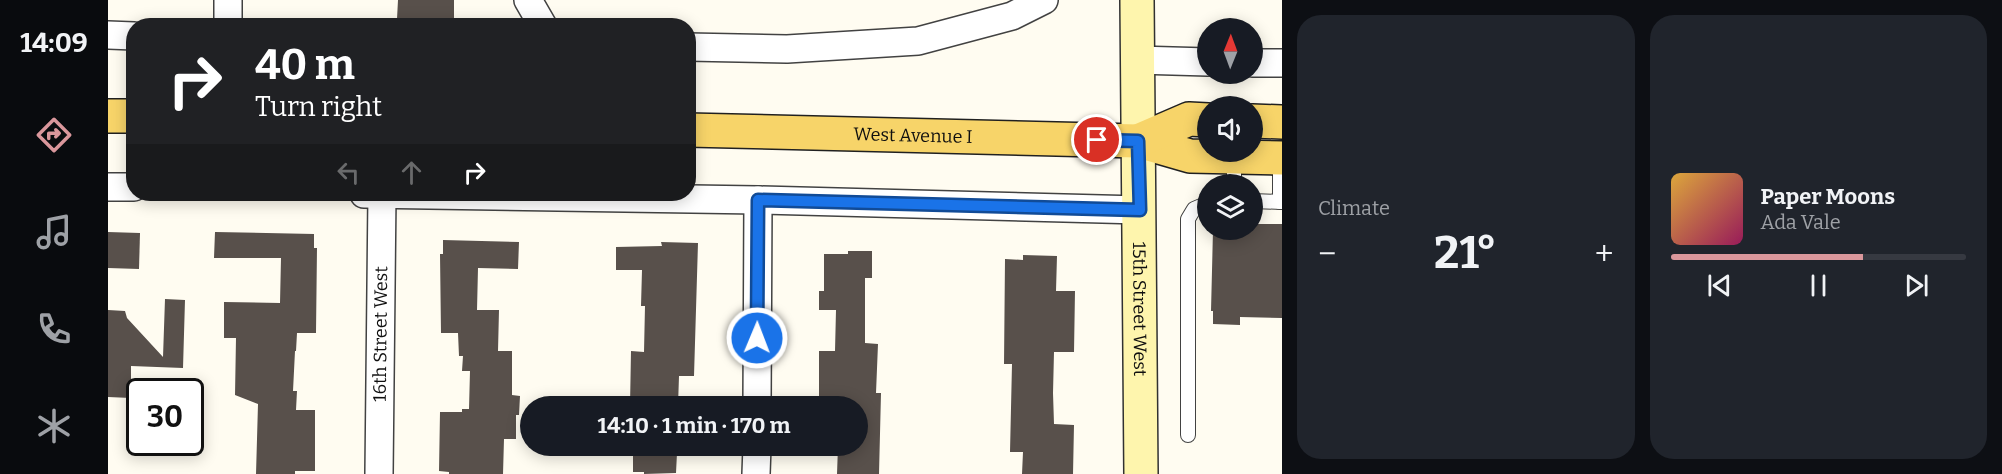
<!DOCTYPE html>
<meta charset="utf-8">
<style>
body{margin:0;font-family:Bitter,serif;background:#20242c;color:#f1f3f6;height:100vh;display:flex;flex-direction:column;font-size:22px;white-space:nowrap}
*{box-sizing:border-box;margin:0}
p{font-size:20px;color:#9ea1a6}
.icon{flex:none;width:33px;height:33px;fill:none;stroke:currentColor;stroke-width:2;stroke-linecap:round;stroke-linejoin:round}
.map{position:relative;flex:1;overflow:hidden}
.details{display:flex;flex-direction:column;gap:15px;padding:15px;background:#0d0f14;width:720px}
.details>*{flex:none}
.top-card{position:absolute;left:18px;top:18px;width:570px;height:183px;border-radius:24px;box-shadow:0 3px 15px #0003;background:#202124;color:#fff;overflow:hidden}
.needle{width:39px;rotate:1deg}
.buttons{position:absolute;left:1089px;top:18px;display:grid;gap:12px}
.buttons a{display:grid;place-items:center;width:66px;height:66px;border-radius:50%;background:#171b24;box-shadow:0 3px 15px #0003;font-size:30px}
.speed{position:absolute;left:18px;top:378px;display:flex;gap:12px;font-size:30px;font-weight:700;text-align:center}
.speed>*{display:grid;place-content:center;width:78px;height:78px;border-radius:50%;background:#171b24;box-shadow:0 3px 15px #0003;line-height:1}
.speed .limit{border:3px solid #111;border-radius:9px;background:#fff;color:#111}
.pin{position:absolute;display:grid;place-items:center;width:51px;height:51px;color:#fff;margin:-26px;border:3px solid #fff;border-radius:50%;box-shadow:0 2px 6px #0007}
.me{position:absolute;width:66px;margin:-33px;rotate:1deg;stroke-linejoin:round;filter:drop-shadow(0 0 4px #0008)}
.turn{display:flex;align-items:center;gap:21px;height:126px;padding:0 30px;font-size:27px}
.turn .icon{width:78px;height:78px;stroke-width:2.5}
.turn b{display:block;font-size:42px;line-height:51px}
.lanes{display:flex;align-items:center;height:57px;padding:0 30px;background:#0003;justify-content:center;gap:30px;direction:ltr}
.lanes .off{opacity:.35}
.big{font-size:45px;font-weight:700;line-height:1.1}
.details .tile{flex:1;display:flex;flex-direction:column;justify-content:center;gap:9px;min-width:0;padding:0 21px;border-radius:24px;background:#20242c}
.song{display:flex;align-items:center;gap:18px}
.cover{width:72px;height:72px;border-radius:9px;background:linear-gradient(135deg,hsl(40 70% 55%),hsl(330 70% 35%))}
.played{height:6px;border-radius:3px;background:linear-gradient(90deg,#da979c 65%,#363941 65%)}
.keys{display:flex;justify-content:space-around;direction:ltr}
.heat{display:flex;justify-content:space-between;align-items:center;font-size:33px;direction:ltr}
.details .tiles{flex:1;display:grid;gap:15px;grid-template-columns:repeat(2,1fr)}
.trip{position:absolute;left:412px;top:396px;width:348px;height:60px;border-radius:30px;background:#171b24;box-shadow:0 3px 15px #0003;font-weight:700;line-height:60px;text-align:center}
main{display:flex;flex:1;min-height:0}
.tab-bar{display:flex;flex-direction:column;width:108px;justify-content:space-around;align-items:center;background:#090b0e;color:#9ea1a6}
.tab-bar .icon{width:42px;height:42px}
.tab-bar .current{color:#da979c}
.tab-bar b{font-size:27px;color:#f1f3f6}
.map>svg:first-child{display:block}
</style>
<main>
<nav class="tab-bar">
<b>14:09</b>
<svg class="icon current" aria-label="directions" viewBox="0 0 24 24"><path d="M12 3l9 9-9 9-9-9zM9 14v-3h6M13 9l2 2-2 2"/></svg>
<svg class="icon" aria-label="music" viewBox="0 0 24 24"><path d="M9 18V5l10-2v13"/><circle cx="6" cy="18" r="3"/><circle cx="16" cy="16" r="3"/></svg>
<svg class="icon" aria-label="phone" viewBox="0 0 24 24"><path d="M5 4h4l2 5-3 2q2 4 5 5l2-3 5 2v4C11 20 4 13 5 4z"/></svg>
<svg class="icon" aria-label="climate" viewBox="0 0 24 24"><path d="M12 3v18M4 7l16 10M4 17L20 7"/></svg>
</nav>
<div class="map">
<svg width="1174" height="474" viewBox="0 0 1174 474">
<rect width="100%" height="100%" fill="#fffcf1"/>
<!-- building -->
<g fill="#58504b">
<path d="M290,0H346V26H309V19H289Z"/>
<path d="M1144,224H1174V318L1132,317V325L1105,324V311H1103L1105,230H1144Z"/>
<path d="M0,232L32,233L31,269L0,268Z"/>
<path d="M107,232L206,234V248H209L208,333H189L188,351H187L185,391H189L188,410H207V471H187V474H148L150,404L127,395L128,338H116V302L172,303L173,258H106Z"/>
<path d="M335,240L411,242L410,269L370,268L369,310H391L390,351H404V395L412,396L411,415H408V439H396L395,474H341V472L331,471L332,412H354V409H361L362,371H354L355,356H351L350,333H333L332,254H335Z"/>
<path d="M553,242L590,243L586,376H571L570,406H522L523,351L536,352L537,306H533L534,270H508V247L554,246Z"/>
<path d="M740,251H764V278H757V343L770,344L768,393H773L771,474H729L730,446H750V406H711V351H727L728,310H711V291H716V254H740Z"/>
<path d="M915,255L949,256L948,291H967L966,352H946L945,393L946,424L966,425L965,474H914L915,452H902L904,364H896L897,259L915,260Z"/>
<path d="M57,299L77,300L75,368L23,366V398L0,397V310L17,311L19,318L55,357Z"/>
<path d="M525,452L569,453L568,473L536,474V472H525Z"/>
</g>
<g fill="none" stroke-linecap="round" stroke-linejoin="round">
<!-- lane casing -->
<g stroke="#424242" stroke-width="16">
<g id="lane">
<path d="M1172,158V202"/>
<path d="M1126,184V157"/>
<path d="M1144,201L1174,202"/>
<path d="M1080,435V219L1086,209L1100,203"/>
</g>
</g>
<!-- street casing -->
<g stroke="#424242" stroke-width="30">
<g id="street">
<path d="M420,0L435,26"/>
<path d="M120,26V0"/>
<path d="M0,35L26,36"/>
<path d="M580,47L679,49L810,41L904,16L936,0"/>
<path d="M1029,60L1100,62"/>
<path d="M1144,63H1174"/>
<path d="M0,187H26"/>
<path d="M256,194L650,200L1032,210"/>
<path d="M649,406L650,200"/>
<path id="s1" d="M271,474L274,194"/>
<path d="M648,474L649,446"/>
</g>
</g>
<!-- secondary casing -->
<g stroke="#313131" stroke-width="36">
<g id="secondary">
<path id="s2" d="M1029,0L1033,474"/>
</g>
</g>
<!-- primary casing -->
<g stroke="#202020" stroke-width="36">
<g id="primary">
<path d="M0,116H26"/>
<path d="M1144,121L1174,122"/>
<path id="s3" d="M580,130L1030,141L1082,156L1174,158"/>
<path d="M1030,141L1081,119L1100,120"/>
</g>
</g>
<!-- lane -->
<use href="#lane" stroke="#fff" stroke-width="14"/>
<!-- street -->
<use href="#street" stroke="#fff" stroke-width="27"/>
<!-- secondary -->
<use href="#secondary" stroke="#fef5ad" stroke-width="33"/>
<!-- primary -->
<use href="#primary" stroke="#f7d469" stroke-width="33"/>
</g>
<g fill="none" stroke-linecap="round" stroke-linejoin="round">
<!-- route casing -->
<g stroke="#114b97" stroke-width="15">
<path id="route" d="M649,338L650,200L1032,210L1030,141L989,140"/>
</g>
<!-- route -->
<use href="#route" stroke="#1a73e8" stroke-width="10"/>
</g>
<g text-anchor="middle" stroke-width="6" stroke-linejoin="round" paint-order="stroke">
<!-- street labels -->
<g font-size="18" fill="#0f0f0f" stroke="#fff">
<text dy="6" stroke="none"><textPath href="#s3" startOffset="225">West Avenue I</textPath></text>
<text dy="6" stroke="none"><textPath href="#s2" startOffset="309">15th Street West</textPath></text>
<text dy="6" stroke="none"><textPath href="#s1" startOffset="140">16th Street West</textPath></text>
</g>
</g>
</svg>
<div class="buttons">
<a><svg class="needle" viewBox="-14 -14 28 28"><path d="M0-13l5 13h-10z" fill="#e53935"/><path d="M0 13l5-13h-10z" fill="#9ea1a6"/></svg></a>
<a><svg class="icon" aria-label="sound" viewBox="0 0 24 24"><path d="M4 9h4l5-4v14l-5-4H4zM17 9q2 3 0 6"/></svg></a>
<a><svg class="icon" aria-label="layers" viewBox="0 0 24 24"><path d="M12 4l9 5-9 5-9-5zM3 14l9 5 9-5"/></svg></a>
</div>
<div class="speed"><div class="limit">30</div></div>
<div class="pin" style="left:989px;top:140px;background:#d93025"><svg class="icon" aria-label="arrive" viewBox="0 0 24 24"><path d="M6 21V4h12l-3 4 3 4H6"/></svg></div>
<svg class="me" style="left:649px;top:338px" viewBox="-20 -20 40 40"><circle r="17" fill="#1a73e8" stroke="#fff" stroke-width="3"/><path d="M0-11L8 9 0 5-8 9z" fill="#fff"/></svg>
<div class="trip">14:10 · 1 min · 170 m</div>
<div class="top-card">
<div class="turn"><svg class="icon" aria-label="right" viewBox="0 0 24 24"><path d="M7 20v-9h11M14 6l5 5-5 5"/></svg><div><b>40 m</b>Turn right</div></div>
<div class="lanes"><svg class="icon off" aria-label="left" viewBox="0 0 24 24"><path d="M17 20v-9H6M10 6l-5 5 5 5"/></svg><svg class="icon off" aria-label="ahead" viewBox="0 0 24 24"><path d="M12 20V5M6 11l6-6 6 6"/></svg><svg class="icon" aria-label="right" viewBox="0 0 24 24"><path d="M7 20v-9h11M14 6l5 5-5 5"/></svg></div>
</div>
</div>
<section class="details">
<div class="tiles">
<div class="tile"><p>Climate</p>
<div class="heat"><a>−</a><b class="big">21°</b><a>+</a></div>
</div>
<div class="tile">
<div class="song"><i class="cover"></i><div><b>Paper Moons</b><p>Ada Vale</p></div></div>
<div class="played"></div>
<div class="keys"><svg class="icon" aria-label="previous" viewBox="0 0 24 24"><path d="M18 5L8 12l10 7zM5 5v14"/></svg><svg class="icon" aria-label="pause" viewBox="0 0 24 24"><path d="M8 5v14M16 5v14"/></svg><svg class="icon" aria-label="next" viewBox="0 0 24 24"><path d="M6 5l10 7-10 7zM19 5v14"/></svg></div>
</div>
</div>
</section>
</main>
